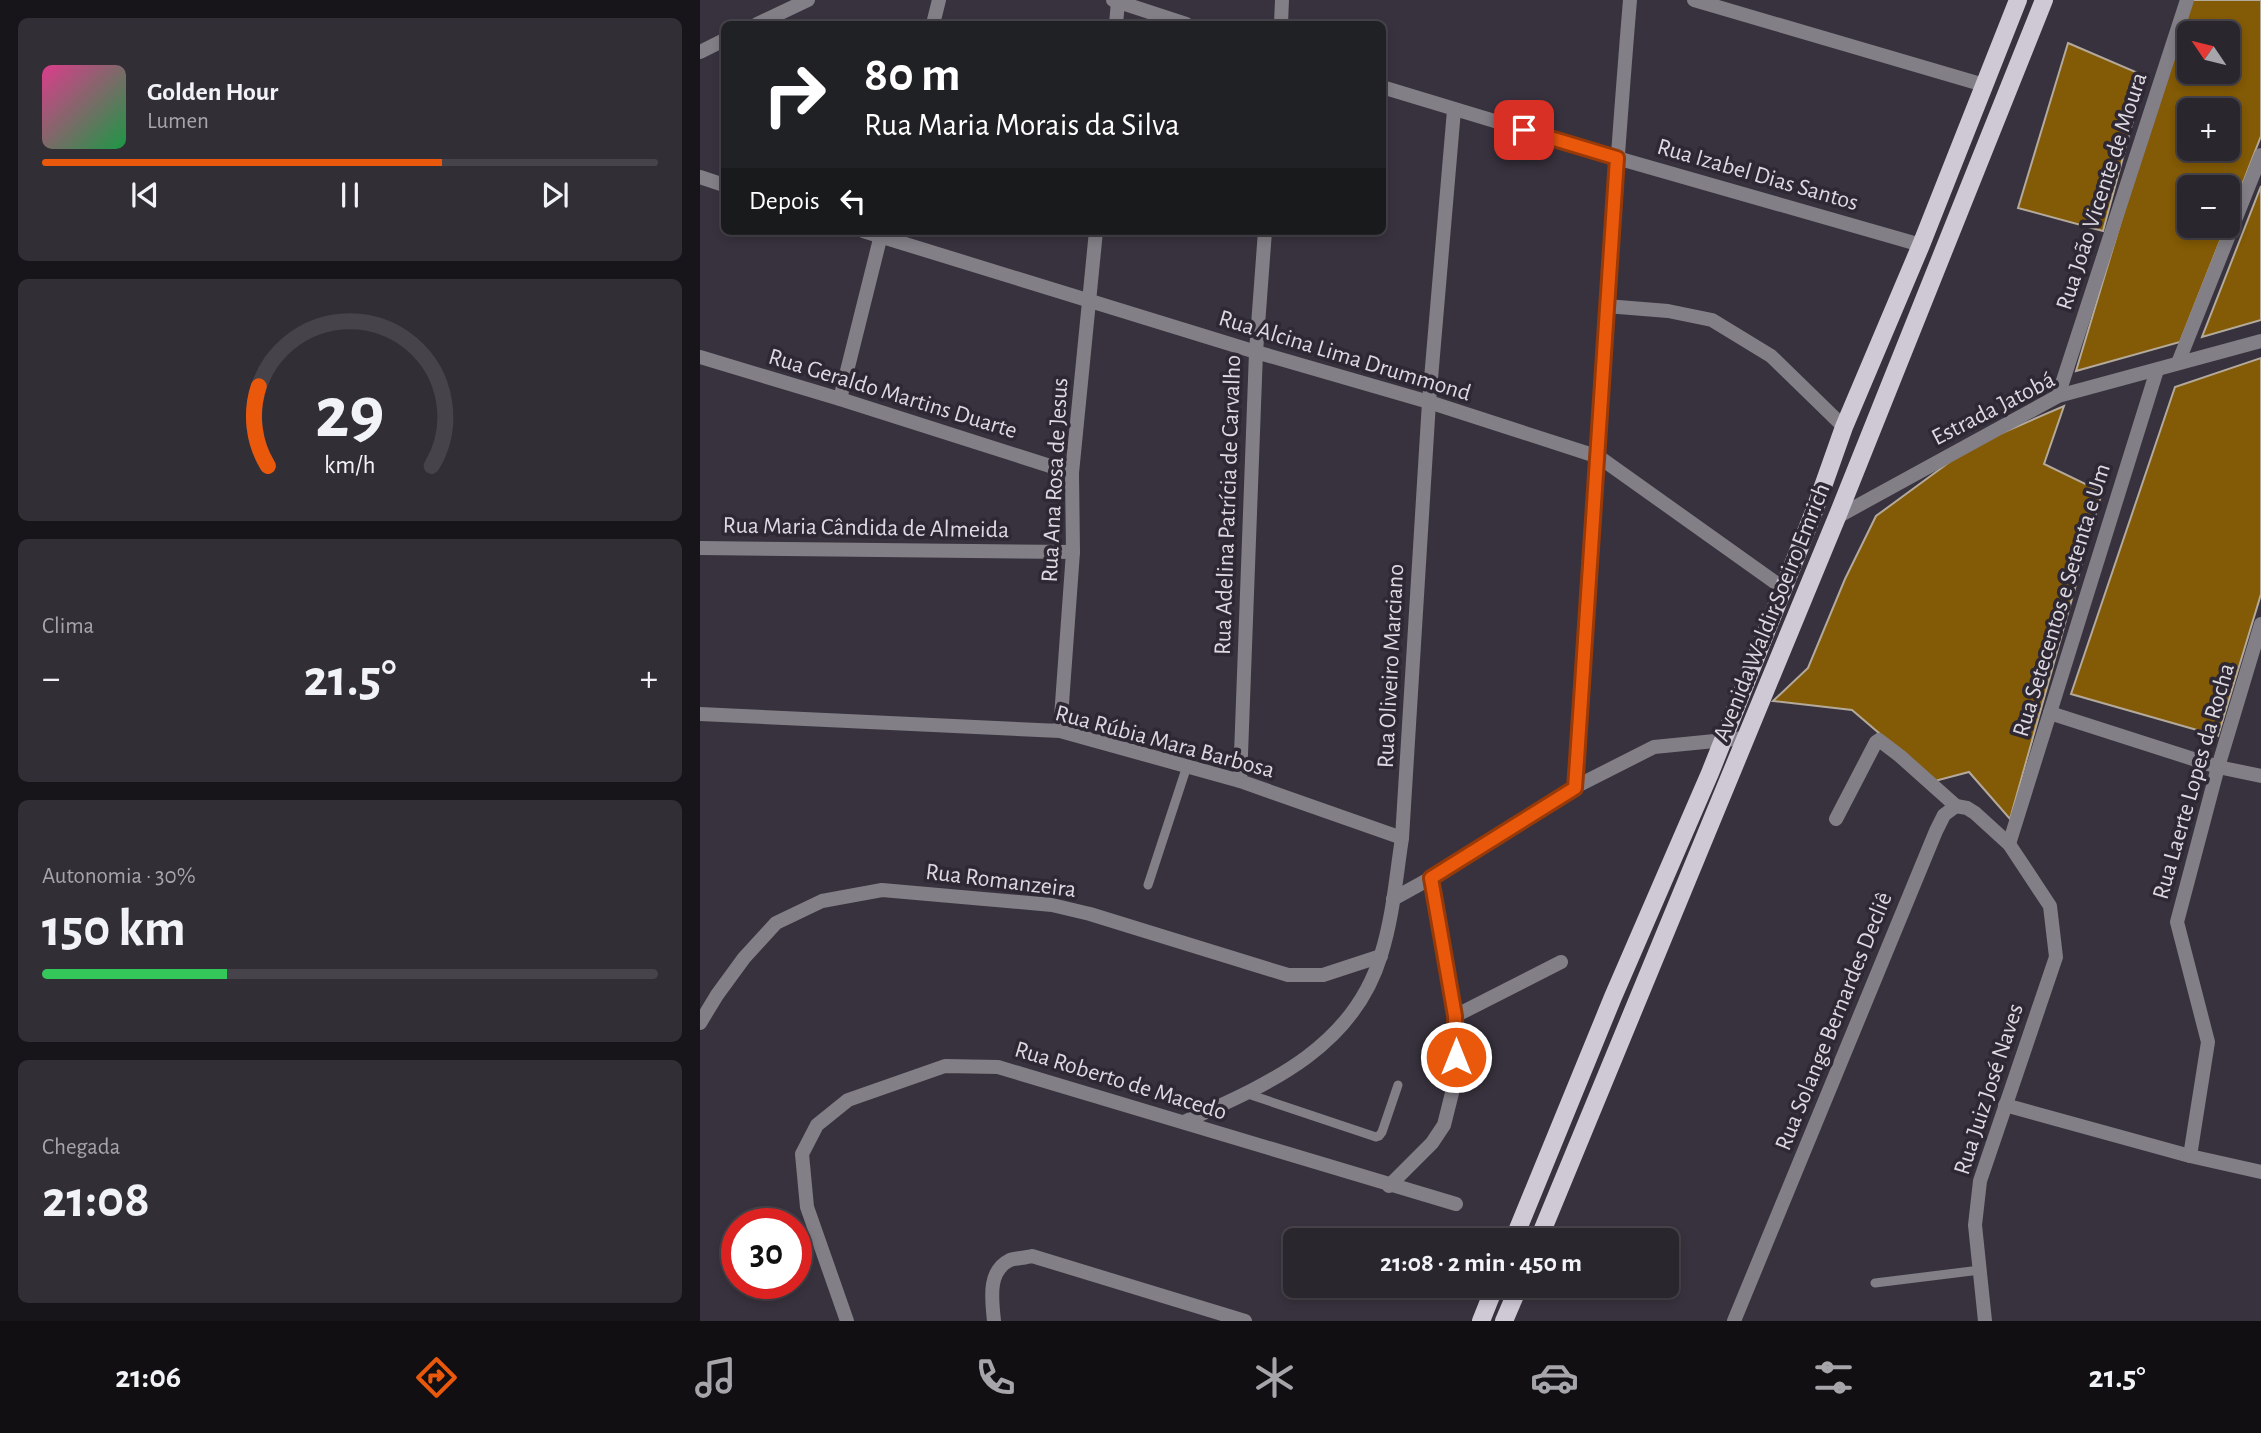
<!DOCTYPE html>
<html lang="pt">
<meta charset="utf-8">
<style>
body{margin:0;font-family:"Alegreya Sans",sans-serif;background:#322e36;color:#f1f3f6;height:100vh;display:flex;flex-direction:column;font-size:26px;white-space:nowrap}
*{box-sizing:border-box;margin:0}
p{font-size:23px;color:#a5a5aa}
.icon{flex:none;width:38px;height:38px;fill:none;stroke:currentColor;stroke-width:2;stroke-linecap:round;stroke-linejoin:round}
.map{position:relative;flex:1;overflow:hidden}
.side{display:flex;flex-direction:column;gap:18px;padding:18px;background:#171519;width:700px}
.side>*{flex:none}
.banner{position:absolute;left:21px;top:21px;width:665px;height:214px;border-radius:10px;box-shadow:0 4px 10px #0003,0 0 0 2px #46434a;background:#202124;color:#fff;overflow:hidden}
.needle{width:46px;rotate:305deg}
.buttons{position:absolute;left:1477px;top:21px;display:grid;gap:14px}
.buttons a{display:grid;place-items:center;width:63px;height:63px;border-radius:10px;background:#2a262e;box-shadow:0 4px 10px #0003,0 0 0 2px #46434a;font-size:35px}
.speed{position:absolute;left:21px;top:1208px;display:flex;gap:14px;font-size:35px;font-weight:700;text-align:center}
.speed>*{display:grid;place-content:center;width:91px;height:91px;border-radius:50%;background:#2a262e;box-shadow:0 4px 10px #0003,0 0 0 2px #46434a;line-height:1}
.speed .limit{border:10px solid #d22;background:#fff;color:#111}
.pin{position:absolute;display:grid;place-items:center;width:60px;height:60px;color:#fff;margin:-30px;border-radius:14px;box-shadow:0 4px 10px #0006}
.me{position:absolute;width:77px;margin:-38px;rotate:0deg;stroke-linejoin:round;filter:drop-shadow(0 0 5px #0008)}
.turn{display:flex;align-items:center;gap:24px;height:147px;padding:0 28px;font-size:32px}
.turn .icon{width:91px;height:91px;stroke-width:2.5}
.turn b{display:block;font-size:49px;line-height:60px}
.then{display:flex;align-items:center;height:66px;padding:0 28px;background:#0003;gap:14px;font-size:26px}
.big{font-size:52px;font-weight:600;line-height:1.1}
.side .widget{flex:1;display:flex;flex-direction:column;justify-content:center;gap:10px;min-width:0;padding:0 24px;border-radius:10px;background:#322e36}
.side .dial{align-items:center;gap:0}
.dial svg{height:182px;overflow:visible;fill:none;stroke:#46434a;stroke-width:7;stroke-linecap:round;text-anchor:middle}
.dial text{fill:#f1f3f6;stroke:none}
.song{display:flex;align-items:center;gap:21px}
.cover{width:84px;height:84px;border-radius:10px;background:linear-gradient(135deg,hsl(330 70% 55%),hsl(140 70% 35%))}
.played{height:7px;border-radius:4px;background:linear-gradient(90deg,#ea580c 65%,#46434a 65%)}
.keys{display:flex;justify-content:space-around;direction:ltr}
.heat{display:flex;justify-content:space-between;align-items:center;font-size:38px;direction:ltr}
.charge{height:10px;border-radius:5px;background:linear-gradient(90deg,#34c759 30%,#46434a 0)}
.trip{position:absolute;left:583px;top:1228px;width:396px;height:70px;border-radius:10px;background:#2a262e;box-shadow:0 4px 10px #0003,0 0 0 2px #46434a;font-weight:600;line-height:70px;text-align:center}
.tab-bar{display:flex;height:112px;justify-content:space-around;align-items:center;background:#110f12;color:#a5a5aa}
.tab-bar .icon{width:49px;height:49px}
.tab-bar .selected{color:#ea580c}
.tab-bar b{font-size:32px;color:#f1f3f6}
main{display:flex;flex:1;min-height:0}
.map>svg:first-child{display:block}
</style>
<main>
<section class="side">
<div class="widget">
<div class="song"><i class="cover"></i><div><b>Golden Hour</b><p>Lumen</p></div></div>
<div class="played"></div>
<div class="keys"><svg class="icon" aria-label="previous" viewBox="0 0 24 24"><path d="M18 5L8 12l10 7zM5 5v14"/></svg><svg class="icon" aria-label="pause" viewBox="0 0 24 24"><path d="M8 5v14M16 5v14"/></svg><svg class="icon" aria-label="next" viewBox="0 0 24 24"><path d="M6 5l10 7-10 7zM19 5v14"/></svg></div>
</div>
<div class="widget dial"><svg viewBox="0 0 100 80">
<path d="M14 69A42 42 0 1 1 86 69"/>
<path d="M14 69A42 42 0 0 1 10 34" stroke="#ea580c"/>
<text x="50" y="56" font-size="32" font-weight="700">29</text>
<text x="50" y="72" font-size="11">km/h</text>
</svg></div>
<div class="widget"><p>Clima</p>
<div class="heat"><a>−</a><b class="big">21.5°</b><a>+</a></div>
</div>
<div class="widget"><p>Autonomia · 30%</p><b class="big">150 km</b><div class="charge"></div></div>
<div class="widget"><p>Chegada</p><b class="big">21:08</b></div>
</section>
<div class="map">
<svg width="1561" height="1321" viewBox="0 0 1561 1321">
<rect width="100%" height="100%" fill="#38323e"/>
<!-- building -->
<g fill="#835a05" stroke="#b4aa9b" stroke-width="2" fill-rule="evenodd">
<path d="M1491,0H1561V136L1528,221V187H1489V226H1526L1480,342L1376,371L1467,68ZM1489,33H1528V72H1489ZM1489,110H1528V149H1489Z"/>
<path d="M1368,43L1445,76L1403,231L1318,208Z"/>
<path d="M1561,186V320L1502,337Z"/>
<path d="M1561,358V594L1518,736L1371,694L1475,387Z"/>
<path d="M1364,406L1344,464L1402,492L1310,819L1269,772L1235,781L1152,710L1073,701L1108,668L1145,579L1176,516L1270,447Z"/>
</g>
<g fill="none" stroke-linecap="round" stroke-linejoin="round">
<!-- lane -->
<g stroke="#827f86" stroke-width="9">
<path d="M448,885L487,766"/>
<path d="M548,1094L676,1137L679,1136L682,1132L698,1085"/>
<path d="M1175,1283L1280,1270"/>
</g>
<!-- street -->
<g stroke="#827f86" stroke-width="14">
<path d="M413,0L486,24"/>
<path d="M994,0L1284,85"/>
<path d="M57,24L108,0"/>
<path d="M233,24L239,0"/>
<path d="M416,24L418,2"/>
<path d="M581,24L582,0"/>
<path d="M0,52L24,40"/>
<path d="M682,87L917,158L1221,245"/>
<path d="M0,177L24,185"/>
<path d="M163,231L556,352L729,402L899,457L1083,588"/>
<path d="M906,306L968,311L1012,320L1071,356L1144,427"/>
<path d="M0,357L140,399L372,473"/>
<path d="M1478,363L1561,155"/>
<path d="M1358,396L1487,0"/>
<path d="M140,399L182,231"/>
<path d="M1137,517L1358,396L1561,341"/>
<path d="M0,548L373,552"/>
<path d="M1350,713L1518,767L1561,776"/>
<path d="M0,714L360,731L540,781L702,838"/>
<path d="M360,731L373,552L372,473L396,231"/>
<path d="M540,781L556,352L565,231"/>
<path d="M875,787C894,525 908,262 930,0"/>
<path d="M1136,819L1176,742L1179,740L1200,756L1256,806"/>
<path d="M1309,844L1457,370"/>
<path d="M693,899L731,878L875,787L954,747L1045,738"/>
<path d="M755,1016L861,962"/>
<path d="M0,1023L17,995L44,958L76,923L122,901L182,890L352,905L390,914L588,975H623L681,956"/>
<path d="M1305,1105L1490,1156L1561,1172"/>
<path d="M484,1122C566,1085 653,1049 681,955C693,917 696,877 702,838L729,402L754,110"/>
<path d="M1490,1156L1508,1042L1477,922L1518,767L1561,624"/>
<path d="M689,1186L732,1143L744,1125L756,1077L755,1016L731,878"/>
<path d="M147,1321L107,1207L102,1154L117,1125L148,1100L245,1066L298,1067L756,1204"/>
<path d="M294,1321C292,1300 287,1271 310,1260C316,1258 325,1258 332,1256L545,1321"/>
<path d="M1034,1321L1236,831L1244,815L1256,806L1267,808L1275,813L1309,844L1350,906L1356,957L1280,1181L1275,1225L1285,1321"/>
</g>
<!-- primary -->
<g stroke="#cfc9d6" stroke-width="18">
<path d="M813,1241L913,997L1010,773L1115,509L1144,427L1221,245L1318,0"/>
<path d="M838,1241L1137,517L1344,0"/>
<path d="M781,1321L795,1286"/>
<path d="M804,1321L819,1286"/>
</g>
</g>
<g fill="none" stroke-linecap="round" stroke-linejoin="round">
<!-- route casing -->
<g stroke="#983908" stroke-width="18">
<path id="route" d="M756,1057L755,1016L731,878L875,788L877,760L917,158L824,130"/>
</g>
<!-- route -->
<use href="#route" stroke="#ea580c" stroke-width="12"/>
</g>
<g text-anchor="middle" stroke-width="7" stroke-linejoin="round" paint-order="stroke">
<!-- street labels -->
<g font-size="24" fill="#ddd9e1" stroke="#2e2834">
<text transform="translate(1058 174) rotate(16)" y="8">Rua Izabel Dias Santos</text>
<text transform="translate(1401 191) rotate(-72)" y="8">Rua João Vicente de Moura</text>
<text transform="translate(645 355) rotate(17)" y="8">Rua Alcina Lima Drummond</text>
<text transform="translate(193 393) rotate(17)" y="8">Rua Geraldo Martins Duarte</text>
<text transform="translate(1293 408) rotate(-27)" y="8">Estrada Jatobá</text>
<text transform="translate(354 480) rotate(-87)" y="8">Rua Ana Rosa de Jesus</text>
<text transform="translate(527 505) rotate(-88)" y="8">Rua Adelina Patrícia de Carvalho</text>
<text transform="translate(166 527) rotate(1)" y="8">Rua Maria Cândida de Almeida</text>
<text transform="translate(1361 600) rotate(-73)" y="8">Rua Setecentos e Setenta e Um</text>
<text transform="translate(1071 612) rotate(-68)" y="8">Avenida Waldir Soeiro Emrich</text>
<text transform="translate(690 666) rotate(-87)" y="8">Rua Oliveiro Marciano</text>
<text transform="translate(465 741) rotate(15)" y="8">Rua Rúbia Mara Barbosa</text>
<text transform="translate(1493 781) rotate(-74)" y="8">Rua Laerte Lopes da Rocha</text>
<text transform="translate(301 880) rotate(7)" y="8">Rua Romanzeira</text>
<text transform="translate(1133 1021) rotate(-68)" y="8">Rua Solange Bernardes Decliê</text>
<text transform="translate(421 1080) rotate(17)" y="8">Rua Roberto de Macedo</text>
<text transform="translate(1288 1089) rotate(-72)" y="8">Rua Juiz José Naves</text>
</g>
</g>
</svg>
<div class="buttons">
<a><svg class="needle" viewBox="-14 -14 28 28"><path d="M0-13l5 13h-10z" fill="#e53935"/><path d="M0 13l5-13h-10z" fill="#a5a5aa"/></svg></a>
<a>+</a>
<a>−</a>
</div>
<div class="speed"><div class="limit">30</div></div>
<div class="pin" style="left:824px;top:130px;background:#d93025"><svg class="icon" aria-label="arrive" viewBox="0 0 24 24"><path d="M6 21V4h12l-3 4 3 4H6"/></svg></div>
<svg class="me" style="left:756px;top:1057px" viewBox="-20 -20 40 40"><circle r="17" fill="#ea580c" stroke="#fff" stroke-width="3"/><path d="M0-11L8 9 0 5-8 9z" fill="#fff"/></svg>
<div class="trip">21:08 · 2 min · 450 m</div>
<div class="banner">
<div class="turn"><svg class="icon" aria-label="right" viewBox="0 0 24 24"><path d="M7 20v-9h11M14 6l5 5-5 5"/></svg><div><b>80 m</b>Rua Maria Morais da Silva</div></div>
<div class="then">Depois<svg class="icon" aria-label="left" viewBox="0 0 24 24"><path d="M17 20v-9H6M10 6l-5 5 5 5"/></svg></div>
</div>
</div>
</main>
<nav class="tab-bar">
<b>21:06</b>
<svg class="icon selected" aria-label="directions" viewBox="0 0 24 24"><path d="M12 3l9 9-9 9-9-9zM9 14v-3h6M13 9l2 2-2 2"/></svg>
<svg class="icon" aria-label="music" viewBox="0 0 24 24"><path d="M9 18V5l10-2v13"/><circle cx="6" cy="18" r="3"/><circle cx="16" cy="16" r="3"/></svg>
<svg class="icon" aria-label="phone" viewBox="0 0 24 24"><path d="M5 4h4l2 5-3 2q2 4 5 5l2-3 5 2v4C11 20 4 13 5 4z"/></svg>
<svg class="icon" aria-label="climate" viewBox="0 0 24 24"><path d="M12 3v18M4 7l16 10M4 17L20 7"/></svg>
<svg class="icon" aria-label="car" viewBox="0 0 24 24"><path d="M5 17H2v-5l4-1 3-4h7l3 4 3 1v5h-3M9 17h6M6 11h13"/><circle cx="7" cy="17" r="2"/><circle cx="17" cy="17" r="2"/></svg>
<svg class="icon" aria-label="filters" viewBox="0 0 24 24"><path d="M4 7h16M4 17h16"/><circle cx="9" cy="7" r="2"/><circle cx="15" cy="17" r="2"/></svg>
<b>21.5°</b>
</nav>
